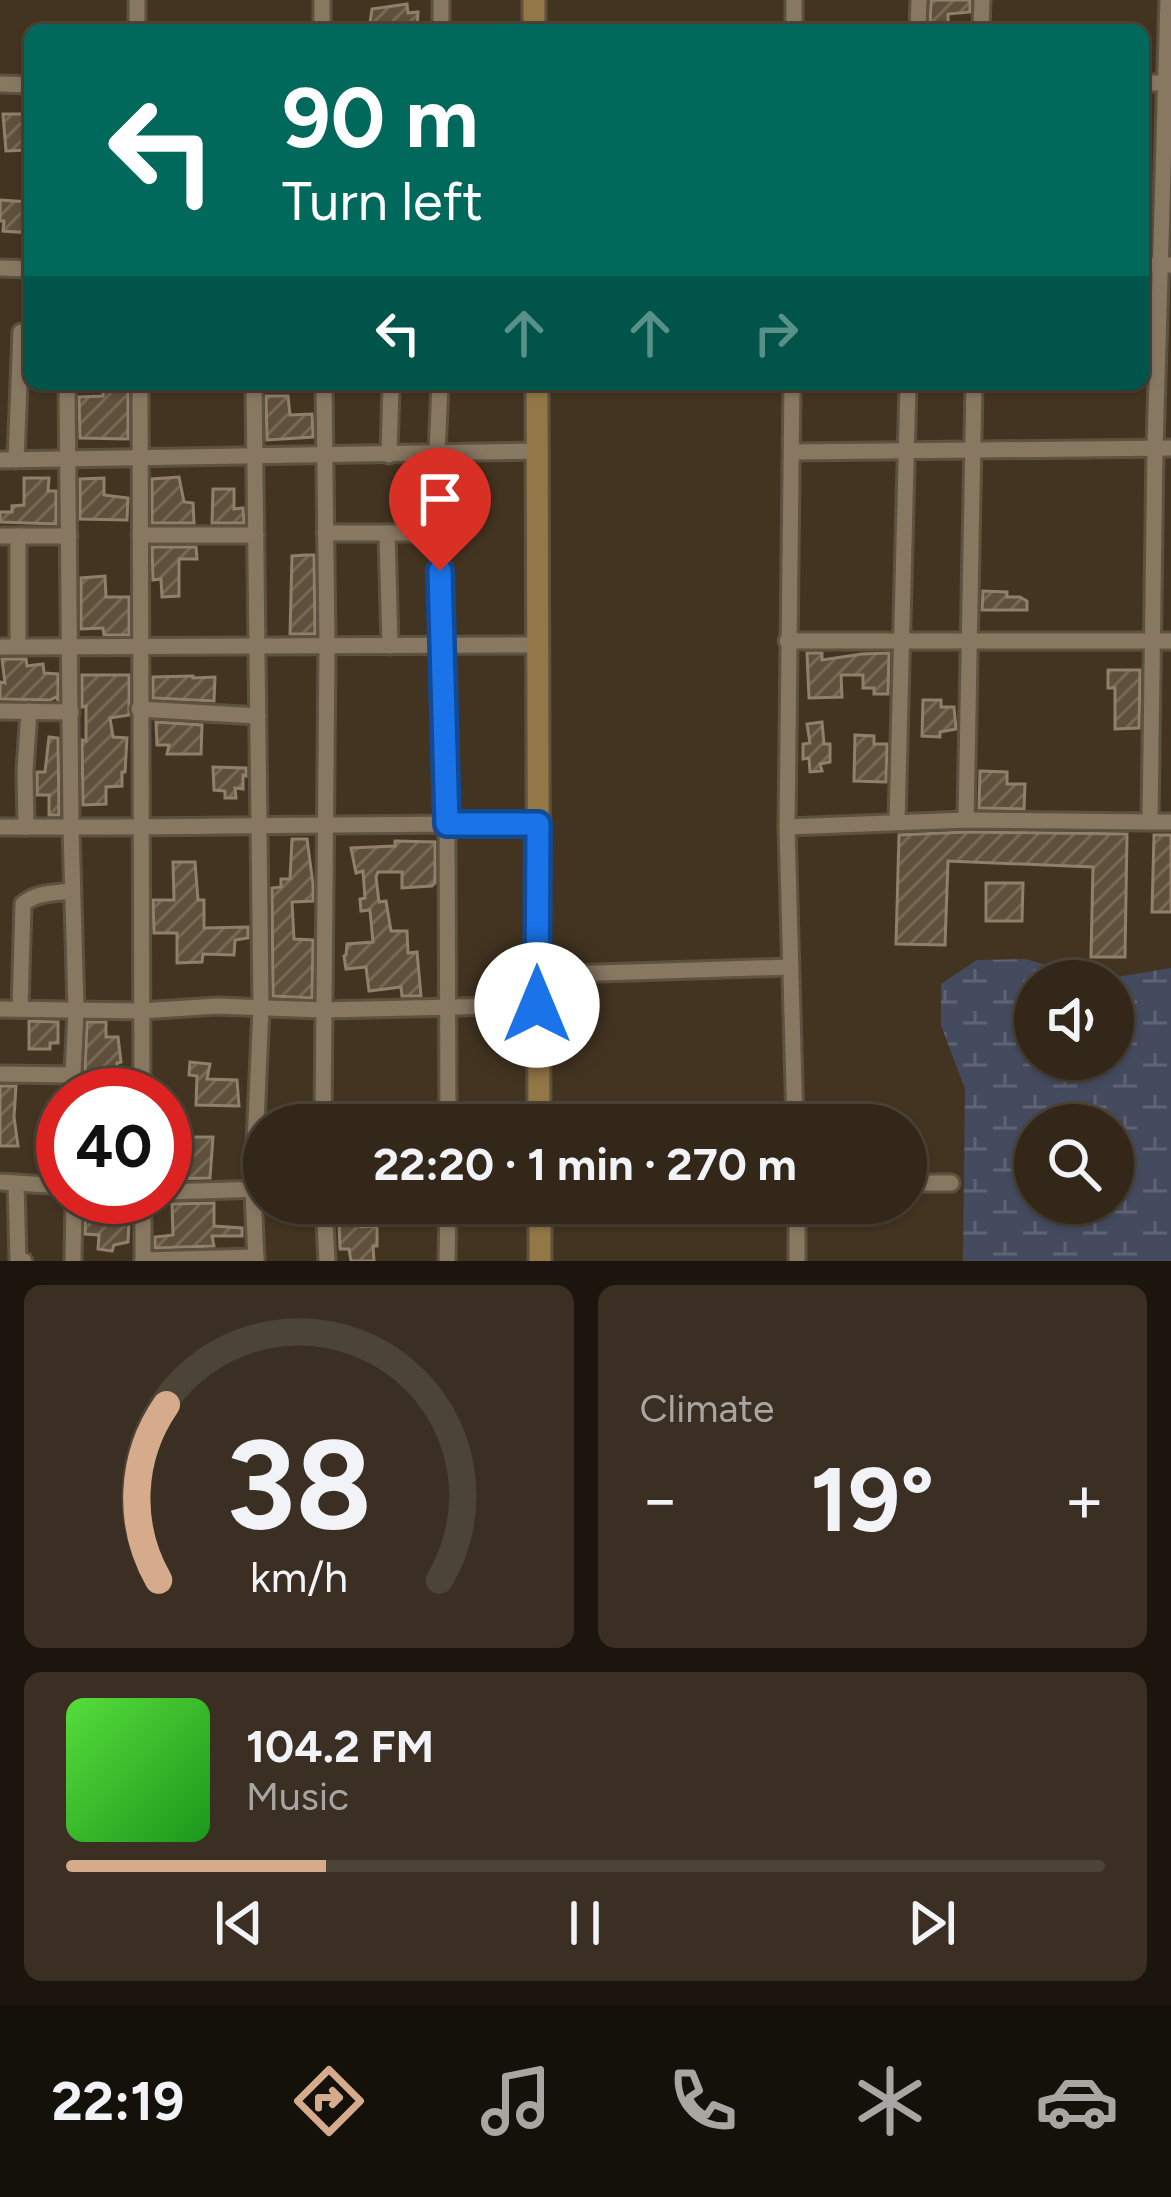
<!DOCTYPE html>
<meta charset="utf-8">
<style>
body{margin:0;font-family:Figtree,sans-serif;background:#3a2f22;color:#f1f3f6;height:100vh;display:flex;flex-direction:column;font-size:45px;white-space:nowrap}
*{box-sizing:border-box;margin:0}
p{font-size:39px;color:#a8a5a2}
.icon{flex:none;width:66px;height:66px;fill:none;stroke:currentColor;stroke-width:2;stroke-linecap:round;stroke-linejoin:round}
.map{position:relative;height:1261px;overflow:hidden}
.drawer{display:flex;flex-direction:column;gap:24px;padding:24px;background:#1c150e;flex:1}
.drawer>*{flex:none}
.hud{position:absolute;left:24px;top:24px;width:1125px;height:366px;border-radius:18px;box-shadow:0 3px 9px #0004,0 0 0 3px #4d4438;background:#00695c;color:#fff;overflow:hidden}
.tools{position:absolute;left:1014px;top:960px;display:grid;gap:24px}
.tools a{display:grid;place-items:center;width:120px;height:120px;border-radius:50%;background:#322719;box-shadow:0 3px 9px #0004,0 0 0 3px #4d4438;font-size:60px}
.speed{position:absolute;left:36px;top:1068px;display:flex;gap:24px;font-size:60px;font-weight:700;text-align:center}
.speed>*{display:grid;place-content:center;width:156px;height:156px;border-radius:50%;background:#322719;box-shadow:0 3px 9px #0004,0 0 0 3px #4d4438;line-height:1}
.speed .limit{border:18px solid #d22;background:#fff;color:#111}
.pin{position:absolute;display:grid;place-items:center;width:102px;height:102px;color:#fff;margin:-123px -51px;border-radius:50% 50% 50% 0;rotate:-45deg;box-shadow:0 0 12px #0007}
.pin .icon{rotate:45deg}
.me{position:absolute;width:132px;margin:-66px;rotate:0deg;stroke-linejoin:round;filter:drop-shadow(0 0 9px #0008)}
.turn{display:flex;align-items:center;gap:42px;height:252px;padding:0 60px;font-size:54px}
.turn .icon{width:156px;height:156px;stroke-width:2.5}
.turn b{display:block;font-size:84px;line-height:102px}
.lanes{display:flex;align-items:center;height:114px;padding:0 60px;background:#0003;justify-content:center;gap:60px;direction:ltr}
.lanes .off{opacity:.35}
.big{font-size:90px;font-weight:700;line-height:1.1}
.drawer .card{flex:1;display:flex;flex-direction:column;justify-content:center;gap:18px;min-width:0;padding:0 42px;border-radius:18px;background:#3a2f22}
.drawer .dial{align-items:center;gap:0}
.dial svg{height:312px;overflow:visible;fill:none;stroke:#4d4438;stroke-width:7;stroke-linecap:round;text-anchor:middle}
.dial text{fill:#f1f3f6;stroke:none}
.song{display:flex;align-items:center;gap:36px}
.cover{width:144px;height:144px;border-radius:18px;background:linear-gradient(135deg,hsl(110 70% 55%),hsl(120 70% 35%))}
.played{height:12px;border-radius:6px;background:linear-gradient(90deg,#d6ab8b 25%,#4d4438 25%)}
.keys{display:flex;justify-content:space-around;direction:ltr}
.heat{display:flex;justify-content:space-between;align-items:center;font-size:66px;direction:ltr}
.drawer .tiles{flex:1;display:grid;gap:24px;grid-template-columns:1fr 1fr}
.card:last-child{grid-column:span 2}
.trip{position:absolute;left:243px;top:1104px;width:684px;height:120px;border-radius:60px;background:#322719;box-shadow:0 3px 9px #0004,0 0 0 3px #4d4438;font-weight:700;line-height:120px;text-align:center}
.tab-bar{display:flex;height:192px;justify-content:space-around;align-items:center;background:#14100a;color:#a8a5a2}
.tab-bar .icon{width:84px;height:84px}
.tab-bar .active{color:#d6ab8b}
.tab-bar b{font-size:54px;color:#f1f3f6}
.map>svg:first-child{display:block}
</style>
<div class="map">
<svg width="1171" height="1261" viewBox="0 0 1171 1261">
<defs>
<pattern id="wetland-marsh" width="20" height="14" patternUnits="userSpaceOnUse" patternTransform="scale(3)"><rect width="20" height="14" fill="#444b5f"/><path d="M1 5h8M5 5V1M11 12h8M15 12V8" fill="none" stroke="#5f6475"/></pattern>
<pattern id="building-hatch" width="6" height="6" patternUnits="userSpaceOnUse" patternTransform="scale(3)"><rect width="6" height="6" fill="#5f503b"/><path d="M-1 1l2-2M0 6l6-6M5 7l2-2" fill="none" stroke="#766956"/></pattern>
</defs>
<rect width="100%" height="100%" fill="#433421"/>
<!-- wetland -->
<path fill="url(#wetland-marsh)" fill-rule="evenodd" d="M1025,959L1057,968L1117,977L1171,968V1261H963L965,1089L941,1025V984L977,960ZM1035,981H1113V1059H1035ZM1035,1125H1113V1203H1035Z"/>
<!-- building -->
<g fill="url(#building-hatch)" stroke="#907f69" stroke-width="3">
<path d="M931,0H970V12L948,14V27H930Z"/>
<path d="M407,4L408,13L418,12L417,30H397L398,23H370L372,9Z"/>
<path d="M3,114H24L23,124H30V150L6,151Z"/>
<path d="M0,200L30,202V233L3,231L4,221H0Z"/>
<path d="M103,384H128V439L80,438L79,397L103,396Z"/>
<path d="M266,396H288L290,415L312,414L313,437L267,440Z"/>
<path d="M179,477L184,502L193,503L194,523H152V479Z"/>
<path d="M24,478H49L48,491H56V524L0,522V512H12V506L24,505Z"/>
<path d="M104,478V495L128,498L127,520L80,519V479Z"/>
<path d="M213,489H234V509L243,508L244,523H212Z"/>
<path d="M152,547H196L197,559H179V596L162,597L161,579L153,580Z"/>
<path d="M305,555H314L315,634H290L292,556Z"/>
<path d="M105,576L106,597H129V635H104L103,628L81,629V578Z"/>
<path d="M983,591L1007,592V597H1020L1027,601V610H982Z"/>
<path d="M807,653H822V660L862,654L889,653L888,694H874V688H863V675H841L842,697L809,698Z"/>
<path d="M2,659H26L27,666L43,664L44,673L58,674V700L56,697L50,700L0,699V682L5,683Z"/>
<path d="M1108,670H1140L1139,728L1115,729V688H1108Z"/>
<path d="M82,675H129V715L110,718L113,737L127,738L125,772H122V786L106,787V804L83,805L82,740L86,741V706L82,707Z"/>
<path d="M193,676V678L215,677L214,701L153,698V677Z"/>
<path d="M923,700H941V707H954L956,729L940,732V737L922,736Z"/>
<path d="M156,722L202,725L201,754H167L169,745H157Z"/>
<path d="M822,722L824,744H830V762L820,764L822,771L810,772L809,758L803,759V744L810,743L807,724Z"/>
<path d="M855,735L874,736V744H887L886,782L854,781Z"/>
<path d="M49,737L58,738L59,815H49V795H37V772H45Z"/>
<path d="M213,767L246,768V776L243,775V789L235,788L236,798H225V791L214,790Z"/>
<path d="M980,771L1007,772V784H1025L1024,809L979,808Z"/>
<path d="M966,832L1127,834L1125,957H1091L1093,867L948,861L945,945L896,944L899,835Z"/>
<path d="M1154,835H1171V912H1152Z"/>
<path d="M292,839H307L313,884V901L292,902L294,939L313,940L312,998L273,996L272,888L281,887V879H290Z"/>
<path d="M395,841L435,842V883L432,886L402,888V872H378L376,877L379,902L386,901L391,931H407L408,953L417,952L421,996H402L401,987L369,991L366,967L346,969L344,956L346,955L347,944L373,942L370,910L361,911L360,899L365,898L363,871L356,873L351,848L395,846Z"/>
<path d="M173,862H195L198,900H204V928L248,927V938L235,940L234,955L203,954L202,962L177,963V933H154L153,900H174Z"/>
<path d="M986,883H1023L1022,921H986Z"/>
<path d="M29,1021L58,1022V1043H50V1049H29Z"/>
<path d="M87,1022H106V1037H118L121,1062L117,1063L118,1094L108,1093V1090L84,1092Z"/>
<path d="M190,1062L210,1064L207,1079L237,1080L239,1106L196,1105L197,1076L189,1075Z"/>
<path d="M0,1086H16L14,1117L18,1146H0Z"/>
<path d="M165,1137H213L210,1178L165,1179Z"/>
<path d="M86,1201L130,1202L128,1242L114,1245L112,1251L98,1249L99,1235L85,1234Z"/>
<path d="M214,1203V1226L242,1228V1236H212L214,1246L155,1248V1237L173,1235L172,1204Z"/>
<path d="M358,1216L361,1227L377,1226V1246H373L374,1261H351L349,1249H340L339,1221Z"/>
</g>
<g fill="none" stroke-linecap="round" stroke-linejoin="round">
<!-- street casing -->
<g stroke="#5d5140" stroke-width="21">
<g id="street">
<path d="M137,0V30"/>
<path d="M322,0V30"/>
<path d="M441,0V30"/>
<path d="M794,0V30"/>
<path d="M1168,0L1155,448L1150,822H1171"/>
<path d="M918,30L919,0"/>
<path d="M981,30L982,0"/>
<path d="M1143,83H1171"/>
<path d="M0,84L30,85"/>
<path d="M1143,265H1171"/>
<path d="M0,268L30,269"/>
<path d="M67,384L71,828L76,1010L72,1095"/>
<path d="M140,384L142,1095"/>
<path d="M254,384L261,1008L253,1190L256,1261"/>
<path d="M440,384L437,454L447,824L448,1125"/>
<path d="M792,384L787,827L795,1125"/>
<path d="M792,452L1171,448"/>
<path d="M389,455L391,384"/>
<path d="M0,460L537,451"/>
<path d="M16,460L21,332"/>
<path d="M325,533H439"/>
<path d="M387,533L390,646"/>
<path d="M140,535H256"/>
<path d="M0,536H69"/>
<path d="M18,536V646"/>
<path d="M787,641H1171"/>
<path d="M0,647L537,645"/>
<path d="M139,709L258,716"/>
<path d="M0,711L71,712"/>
<path d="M966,820L974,384"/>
<path d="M897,822L908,384"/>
<path d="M0,827C179,828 359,823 538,824"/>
<path d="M26,827L25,770L29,711"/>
<path d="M787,827L966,820L1150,822"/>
<path d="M537,975L790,967"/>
<path d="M0,1009L141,1011L217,1006L323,1010L537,1005"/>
<path d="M20,1009L23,904C37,892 55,893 72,891"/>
<path d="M0,1074L73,1075"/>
<path d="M323,1125L327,647L324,384"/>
<path d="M0,1182L63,1186"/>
<path d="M16,1183L18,1261H24"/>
<path d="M906,1183H951"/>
<path d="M165,1192L264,1189"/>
<path d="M143,1197V1261"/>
<path d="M324,1203L327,1261"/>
<path d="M143,1260L256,1257"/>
<path d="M73,1261L74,1197"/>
<path d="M447,1261L448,1203"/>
<path d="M797,1261V1203"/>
</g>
</g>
<!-- secondary casing -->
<g stroke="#5d5140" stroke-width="27">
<g id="secondary">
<path d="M534,30V0"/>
<path d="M537,384L539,1125"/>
<path d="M540,1203V1261"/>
</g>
</g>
<!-- street -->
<use href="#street" stroke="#887862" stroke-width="15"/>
<!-- secondary -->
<use href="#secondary" stroke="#937746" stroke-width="21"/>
</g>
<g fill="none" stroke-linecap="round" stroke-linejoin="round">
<!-- route casing -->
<g stroke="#114b97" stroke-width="30">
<path id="route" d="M440,571L447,824H538L537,1005"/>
</g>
<!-- route -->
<use href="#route" stroke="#1a73e8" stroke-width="21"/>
</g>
</svg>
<div class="tools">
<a><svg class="icon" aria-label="sound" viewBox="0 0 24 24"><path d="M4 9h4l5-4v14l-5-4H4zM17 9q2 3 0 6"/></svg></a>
<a><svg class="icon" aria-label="search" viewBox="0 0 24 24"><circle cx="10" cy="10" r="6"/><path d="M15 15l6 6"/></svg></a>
</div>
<div class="speed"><div class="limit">40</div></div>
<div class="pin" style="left:440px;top:571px;background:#d93025"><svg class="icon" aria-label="arrive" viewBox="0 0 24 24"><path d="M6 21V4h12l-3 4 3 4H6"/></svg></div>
<svg class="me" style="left:537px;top:1005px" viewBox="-20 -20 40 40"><circle r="19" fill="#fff"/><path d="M0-13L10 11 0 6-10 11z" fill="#1a73e8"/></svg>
<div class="trip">22:20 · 1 min · 270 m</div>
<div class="hud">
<div class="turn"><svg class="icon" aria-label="left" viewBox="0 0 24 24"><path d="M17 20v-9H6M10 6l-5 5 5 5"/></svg><div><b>90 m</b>Turn left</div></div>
<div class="lanes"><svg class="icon" aria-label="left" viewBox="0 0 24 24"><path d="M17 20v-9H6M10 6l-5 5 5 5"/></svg><svg class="icon off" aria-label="ahead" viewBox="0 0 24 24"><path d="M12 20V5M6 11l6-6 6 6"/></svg><svg class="icon off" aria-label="ahead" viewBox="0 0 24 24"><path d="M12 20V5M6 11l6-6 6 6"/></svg><svg class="icon off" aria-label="right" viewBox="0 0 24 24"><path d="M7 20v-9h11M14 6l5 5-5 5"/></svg></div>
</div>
</div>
<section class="drawer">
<div class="tiles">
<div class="card dial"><svg viewBox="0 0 100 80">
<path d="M14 69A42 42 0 1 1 86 69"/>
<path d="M14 69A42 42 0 0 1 16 24" stroke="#d6ab8b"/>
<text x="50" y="56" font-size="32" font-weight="700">38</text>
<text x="50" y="72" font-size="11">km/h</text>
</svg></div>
<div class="card"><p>Climate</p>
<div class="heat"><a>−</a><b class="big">19°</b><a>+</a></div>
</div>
<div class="card">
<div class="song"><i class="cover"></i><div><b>104.2 FM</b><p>Music</p></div></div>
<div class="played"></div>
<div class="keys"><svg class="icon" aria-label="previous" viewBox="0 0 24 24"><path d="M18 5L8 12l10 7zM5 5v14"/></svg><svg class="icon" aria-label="pause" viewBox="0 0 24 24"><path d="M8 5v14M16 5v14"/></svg><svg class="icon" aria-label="next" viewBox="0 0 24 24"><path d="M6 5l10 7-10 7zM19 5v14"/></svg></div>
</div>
</div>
</section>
<nav class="tab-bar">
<b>22:19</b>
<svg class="icon active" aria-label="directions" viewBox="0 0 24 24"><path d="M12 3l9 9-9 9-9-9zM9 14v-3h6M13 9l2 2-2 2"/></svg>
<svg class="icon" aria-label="music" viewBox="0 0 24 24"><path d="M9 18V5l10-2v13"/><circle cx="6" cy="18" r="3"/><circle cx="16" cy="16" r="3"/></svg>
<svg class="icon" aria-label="phone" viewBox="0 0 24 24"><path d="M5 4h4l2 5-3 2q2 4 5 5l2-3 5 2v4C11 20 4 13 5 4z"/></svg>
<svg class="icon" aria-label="climate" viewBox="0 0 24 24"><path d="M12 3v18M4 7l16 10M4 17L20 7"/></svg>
<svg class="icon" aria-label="car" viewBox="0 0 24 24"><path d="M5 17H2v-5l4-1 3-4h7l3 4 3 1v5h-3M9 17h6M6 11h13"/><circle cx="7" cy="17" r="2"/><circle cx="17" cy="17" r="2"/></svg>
</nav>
